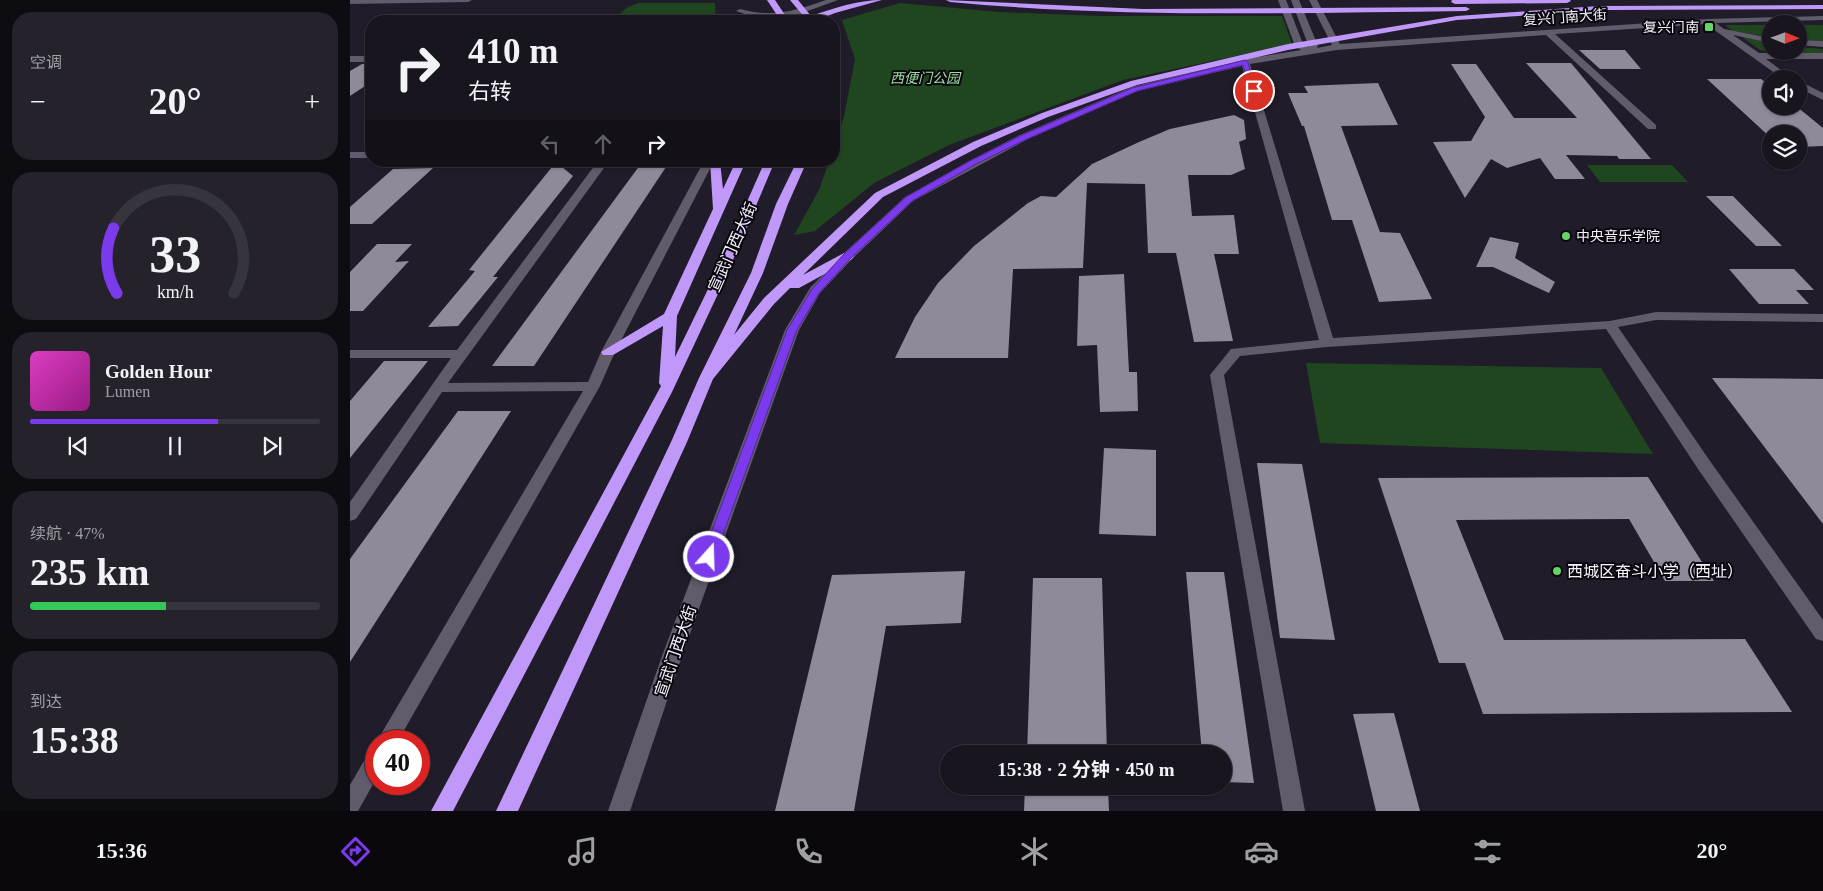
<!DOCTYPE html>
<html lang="zh">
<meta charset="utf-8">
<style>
body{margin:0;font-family:"Times New Roman","Noto Sans SC",serif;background:#25222c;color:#f1f3f6;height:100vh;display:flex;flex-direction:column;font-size:19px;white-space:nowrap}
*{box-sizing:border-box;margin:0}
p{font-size:16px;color:#9f9fa4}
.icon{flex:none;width:28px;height:28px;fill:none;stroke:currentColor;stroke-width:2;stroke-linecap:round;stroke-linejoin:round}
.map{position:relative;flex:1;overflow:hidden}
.side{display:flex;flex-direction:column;gap:12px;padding:12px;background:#0d0c11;width:350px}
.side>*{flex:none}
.banner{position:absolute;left:15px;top:15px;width:475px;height:152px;border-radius:20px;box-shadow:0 1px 4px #0004,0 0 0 1px #36343d;background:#18151f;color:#f1f3f6;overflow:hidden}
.needle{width:32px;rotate:91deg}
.controls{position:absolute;left:1412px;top:15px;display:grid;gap:10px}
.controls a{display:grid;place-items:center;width:45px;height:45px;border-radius:50%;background:#18151f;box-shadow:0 1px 4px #0004,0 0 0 1px #36343d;font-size:25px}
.speed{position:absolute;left:15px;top:730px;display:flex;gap:10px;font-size:25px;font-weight:700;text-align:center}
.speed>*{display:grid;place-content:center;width:65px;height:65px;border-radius:50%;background:#18151f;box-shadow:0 1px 4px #0004,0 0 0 1px #36343d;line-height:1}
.speed .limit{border:8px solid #d22;background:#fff;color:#111}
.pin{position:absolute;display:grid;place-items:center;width:42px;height:42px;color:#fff;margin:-21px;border:2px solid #fff;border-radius:50%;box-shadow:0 1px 5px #0007}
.me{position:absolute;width:55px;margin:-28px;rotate:20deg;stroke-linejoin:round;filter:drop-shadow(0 0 4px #0008)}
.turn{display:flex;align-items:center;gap:18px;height:105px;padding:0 20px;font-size:22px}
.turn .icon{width:65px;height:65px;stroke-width:2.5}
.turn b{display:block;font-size:35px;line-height:42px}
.lanes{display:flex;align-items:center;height:48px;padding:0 20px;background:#0003;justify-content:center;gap:25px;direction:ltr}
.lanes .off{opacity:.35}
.big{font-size:38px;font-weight:700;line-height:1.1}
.side .tile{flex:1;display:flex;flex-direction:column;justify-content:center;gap:8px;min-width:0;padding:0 18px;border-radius:20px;background:#25222c}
.side .dial{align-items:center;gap:0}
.dial svg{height:130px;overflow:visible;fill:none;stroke:#36343d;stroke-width:7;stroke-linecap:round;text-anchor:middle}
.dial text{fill:#f1f3f6;stroke:none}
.song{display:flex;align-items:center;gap:15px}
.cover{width:60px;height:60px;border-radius:8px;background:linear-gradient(135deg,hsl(310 70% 55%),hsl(310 70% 35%))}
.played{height:5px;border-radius:2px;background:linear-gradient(90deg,#7c3aed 65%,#36343d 65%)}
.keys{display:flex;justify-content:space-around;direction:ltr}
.heat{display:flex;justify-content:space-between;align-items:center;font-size:28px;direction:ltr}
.charge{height:8px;border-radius:4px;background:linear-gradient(90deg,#34c759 47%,#36343d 0)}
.trip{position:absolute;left:590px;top:745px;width:292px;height:50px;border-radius:25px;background:#18151f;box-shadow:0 1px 4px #0004,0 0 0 1px #36343d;font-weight:700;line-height:50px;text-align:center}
.dock{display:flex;height:80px;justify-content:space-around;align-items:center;background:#0a080c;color:#9f9fa4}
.dock .icon{width:35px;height:35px}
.dock .on{color:#7c3aed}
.dock b{font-size:22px;color:#f1f3f6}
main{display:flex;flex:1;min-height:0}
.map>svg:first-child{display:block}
</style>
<main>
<section class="side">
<div class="tile"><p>空调</p>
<div class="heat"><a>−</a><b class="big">20°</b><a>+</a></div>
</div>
<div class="tile dial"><svg viewBox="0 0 100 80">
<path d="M14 69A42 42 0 1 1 86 69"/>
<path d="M14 69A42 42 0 0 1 12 29" stroke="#7c3aed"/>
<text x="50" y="56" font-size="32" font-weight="700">33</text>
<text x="50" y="72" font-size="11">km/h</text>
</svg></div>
<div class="tile">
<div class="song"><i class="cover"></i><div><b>Golden Hour</b><p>Lumen</p></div></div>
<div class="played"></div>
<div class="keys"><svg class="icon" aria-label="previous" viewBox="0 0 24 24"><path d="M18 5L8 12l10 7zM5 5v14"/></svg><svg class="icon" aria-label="pause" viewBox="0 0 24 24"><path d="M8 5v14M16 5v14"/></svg><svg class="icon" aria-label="next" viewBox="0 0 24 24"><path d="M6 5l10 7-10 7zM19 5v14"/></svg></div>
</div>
<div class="tile"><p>续航 · 47%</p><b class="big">235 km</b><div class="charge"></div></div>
<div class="tile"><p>到达</p><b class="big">15:38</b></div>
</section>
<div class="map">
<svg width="1473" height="811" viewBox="0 0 1473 811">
<rect width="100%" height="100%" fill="#201c29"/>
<!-- green -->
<g fill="#204620">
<path d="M289,3H365L366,21H262L278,7Z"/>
<path d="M550,3L650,12L752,16H932L942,44L773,80L599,145L524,183L465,231L444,235L469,190L479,161H484V147L494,116L505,59L492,20Z"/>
<path d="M1375,25H1421V37L1383,31Z"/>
<path d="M1449,25H1473V41L1449,40Z"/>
<path d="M1392,37L1421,42V51H1449V47L1473,49V54H1431L1410,50Z"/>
<path d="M1237,165H1322L1338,182H1250Z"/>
<path d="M956,363L1251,368L1303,454L970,443Z"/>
</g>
<!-- building -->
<g fill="#8f899a">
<path d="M1229,50H1275L1291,69H1250Z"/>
<path d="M1176,63H1221L1301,159H1269L1267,156L1216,155L1235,179H1205L1190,158L1157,168L1141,159L1115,198L1083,142L1121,141L1135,117L1101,64H1126L1164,118H1227Z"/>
<path d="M12,64H21V82L0,96V71Z"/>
<path d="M1357,79H1411L1421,87V106H1446L1473,128V146L1449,147V134H1421V138Z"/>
<path d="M1028,83L1048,125L991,126L1030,232L1050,233L1082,299L1029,302L1002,220H982L954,126H952L938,93H958L954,86Z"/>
<path d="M884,115L894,120L896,139L889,142L895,169L881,175H838L842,216L884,215L889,254H864L883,341L844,342L826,253H798L795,184L737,183L733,268L663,269L658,358H545L565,317L588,283L624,246L678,203L691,196L706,197L742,164L789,142L820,129Z"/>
<path d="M293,161H320L184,366H142Z"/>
<path d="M206,162L223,176L143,277H148L108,326L78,327L125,271L119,270Z"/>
<path d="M83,168L22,224H0V207L43,169Z"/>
<path d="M1356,196H1383L1432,246H1406Z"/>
<path d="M1140,237L1169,243L1165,258L1205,282L1199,293L1143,267H1126Z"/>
<path d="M27,244H62L45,262L59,261L13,311H0V272Z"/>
<path d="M1379,269H1444L1464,290H1446L1459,304H1409Z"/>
<path d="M774,274L779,372H787L788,411L750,412L747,345L727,346L729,276Z"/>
<path d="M34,361H78L0,458V401Z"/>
<path d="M1362,378L1473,379V524Z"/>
<path d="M108,411H161L0,662V559Z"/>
<path d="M754,448L806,450V536L749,534Z"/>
<path d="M907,463L952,464L985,640L930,638Z"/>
<path d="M1298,477L1364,581H1315L1279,519L1106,520L1154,640L1395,639L1442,712L1133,714L1115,663H1089L1028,478Z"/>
<path d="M615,571L611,623L536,626L504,811H425L482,575Z"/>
<path d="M836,572H874L904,783L874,782V754H852Z"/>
<path d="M683,578H752L757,754H677Z"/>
<path d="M1044,713L1070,811H1026L1003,714Z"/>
<path d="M675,786H758L759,811H674Z"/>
</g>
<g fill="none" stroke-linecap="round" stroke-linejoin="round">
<!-- minor -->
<g fill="#615c6b" fill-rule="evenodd">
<path d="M0,0H122L118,2L0,4Z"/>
<path d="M476,0H488L430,21H419L427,17L406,18L386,11L390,9C424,18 444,11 476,0Z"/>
<path d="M928,0H936L953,44L959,47L941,0H949L968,46L967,48L982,45L959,0H967L990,44L1358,19L1473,16V20L1366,23L1374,29L1421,38V43L1383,35L1409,53H1473V59H1416L1443,79H1433L1356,24L1205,34L1306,125V129H1298L1196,35L987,50L900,64L983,338L1260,321L1306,312L1473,314V322L1306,320L1268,327L1360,461L1473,620V641L1466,639L1348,469L1256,329L977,347L890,356L874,375L955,811H933L860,375L881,349L969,340L892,66L788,91L678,139L563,201L502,259L470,293L449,330L332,656L280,811H258L312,656L435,330L460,288L494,253L555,197L619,161L670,135L782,87L895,59L951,50L945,46Z"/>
<path d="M1449,40L1473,41V47L1449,45Z"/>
<rect x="0" y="56" width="21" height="6"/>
<path d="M1449,81L1473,93V100L1449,88Z"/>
<rect x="0" y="152" width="21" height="6"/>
<path d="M248,161H259L98,383L238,382L251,352L354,161H364L265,352L250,386L48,741H27L233,391L92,392L6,519L0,521V502L101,358H0V350H107Z"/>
<path d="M26,751V779L8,811H0V785L18,754Z"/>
</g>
<!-- highway -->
<g fill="#bf98f9" fill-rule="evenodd">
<path d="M417,0H425L439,21H431Z"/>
<path d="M440,0H448L461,16C484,8 508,0 532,0L485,13L465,21H451L455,18Z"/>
<path d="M596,0L793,9L1116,7L1120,9L1116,11C944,13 772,18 600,2Z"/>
<path d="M1102,0H1220L1221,1L1217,3L1105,4L1101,2Z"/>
<path d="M1473,5V9L1259,10L1107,20L938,50L787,85L698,117L631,146L533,197L453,275L494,253H502L504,256L502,259L449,288H440L424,304L363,379L337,442L168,811H146L321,442L349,378L401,273L426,204L447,161H457L438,204L413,273L384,335L414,298L525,193L623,142L692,113L781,81L938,44L1107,16L1249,6Z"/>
<path d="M360,161H370L373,189L386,161H396L327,316L325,357L362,281L415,161H425L374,281L322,392L103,811H81L311,386L309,383L313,326L263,355H253L251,352L314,314L363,209Z"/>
</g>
</g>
<!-- route -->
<path fill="#7c3aed" stroke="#51269a" d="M895,60L898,62L906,93L900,91L893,65L787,91L677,139L626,164L562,201L501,258L469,293L447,330L365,557L363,560H354L352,557L437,330L462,289L494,254L556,197L620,161L672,135L782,88Z"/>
<!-- markers -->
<g fill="#65d467" stroke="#09070d" stroke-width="2">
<rect x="1354" y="22" width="10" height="10" rx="2.5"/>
<circle cx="1216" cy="236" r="5"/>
<circle cx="1207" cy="571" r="5"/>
</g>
<g text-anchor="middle" stroke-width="4" stroke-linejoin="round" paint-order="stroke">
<!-- far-street labels -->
<g font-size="14" fill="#f5f2fb" stroke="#09070d">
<text transform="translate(1215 17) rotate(-4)" y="5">复兴门南大街</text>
</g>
<!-- far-poi labels -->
<g font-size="14" fill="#f5f2fb" stroke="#09070d" text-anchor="end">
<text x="1349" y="32">复兴门南</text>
<text x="1226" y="241" text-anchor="start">中央音乐学院</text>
</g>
<!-- far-park labels -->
<g font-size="14" font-style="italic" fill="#9ede9d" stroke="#09070d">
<text x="575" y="83">西便门公园</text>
</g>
<!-- street labels -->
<g font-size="16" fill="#f5f2fb" stroke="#09070d">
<text transform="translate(382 247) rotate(-66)" y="6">宣武门西大街</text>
<text transform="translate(325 651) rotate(-71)" y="6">宣武门西大街</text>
</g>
<!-- poi labels -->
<g font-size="16" fill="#f5f2fb" stroke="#09070d" text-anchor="start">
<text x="1217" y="577">西城区奋斗小学（西址）</text>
</g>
</g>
</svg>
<div class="controls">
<a><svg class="needle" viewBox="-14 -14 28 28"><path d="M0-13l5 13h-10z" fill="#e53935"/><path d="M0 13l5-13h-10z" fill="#9f9fa4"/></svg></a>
<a><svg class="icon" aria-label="sound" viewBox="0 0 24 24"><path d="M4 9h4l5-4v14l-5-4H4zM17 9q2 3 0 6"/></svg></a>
<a><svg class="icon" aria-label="layers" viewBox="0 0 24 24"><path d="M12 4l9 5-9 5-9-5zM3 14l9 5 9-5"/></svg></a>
</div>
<div class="speed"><div class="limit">40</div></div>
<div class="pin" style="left:904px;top:91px;background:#d93025"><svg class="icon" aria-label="arrive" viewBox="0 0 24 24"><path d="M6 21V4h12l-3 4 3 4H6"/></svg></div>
<svg class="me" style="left:359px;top:557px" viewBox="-20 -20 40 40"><circle r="17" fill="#7c3aed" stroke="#fff" stroke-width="3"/><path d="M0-11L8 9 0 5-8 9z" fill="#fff"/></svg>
<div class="trip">15:38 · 2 分钟 · 450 m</div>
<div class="banner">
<div class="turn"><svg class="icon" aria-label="right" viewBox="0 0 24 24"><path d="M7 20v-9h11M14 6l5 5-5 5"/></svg><div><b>410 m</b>右转</div></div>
<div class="lanes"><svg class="icon off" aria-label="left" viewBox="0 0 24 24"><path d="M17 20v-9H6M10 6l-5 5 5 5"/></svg><svg class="icon off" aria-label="ahead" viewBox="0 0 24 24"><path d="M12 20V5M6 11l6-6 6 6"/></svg><svg class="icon" aria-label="right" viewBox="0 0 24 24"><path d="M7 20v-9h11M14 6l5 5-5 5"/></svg></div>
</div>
</div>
</main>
<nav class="dock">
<b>15:36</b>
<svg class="icon on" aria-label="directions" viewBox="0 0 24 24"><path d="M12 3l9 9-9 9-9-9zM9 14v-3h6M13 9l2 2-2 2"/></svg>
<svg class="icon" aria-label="music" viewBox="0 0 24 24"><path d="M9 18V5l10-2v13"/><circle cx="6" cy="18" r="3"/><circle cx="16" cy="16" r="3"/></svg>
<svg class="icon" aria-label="phone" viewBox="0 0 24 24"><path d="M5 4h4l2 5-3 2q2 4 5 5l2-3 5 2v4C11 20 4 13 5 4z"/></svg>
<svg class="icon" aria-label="climate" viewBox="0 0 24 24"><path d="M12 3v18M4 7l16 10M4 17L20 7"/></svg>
<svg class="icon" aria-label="car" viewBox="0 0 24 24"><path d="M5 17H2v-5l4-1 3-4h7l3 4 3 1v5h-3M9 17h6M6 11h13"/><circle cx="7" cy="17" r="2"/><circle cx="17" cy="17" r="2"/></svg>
<svg class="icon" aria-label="filters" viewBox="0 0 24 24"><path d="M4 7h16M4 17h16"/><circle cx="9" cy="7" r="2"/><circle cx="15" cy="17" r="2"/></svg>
<b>20°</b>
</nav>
